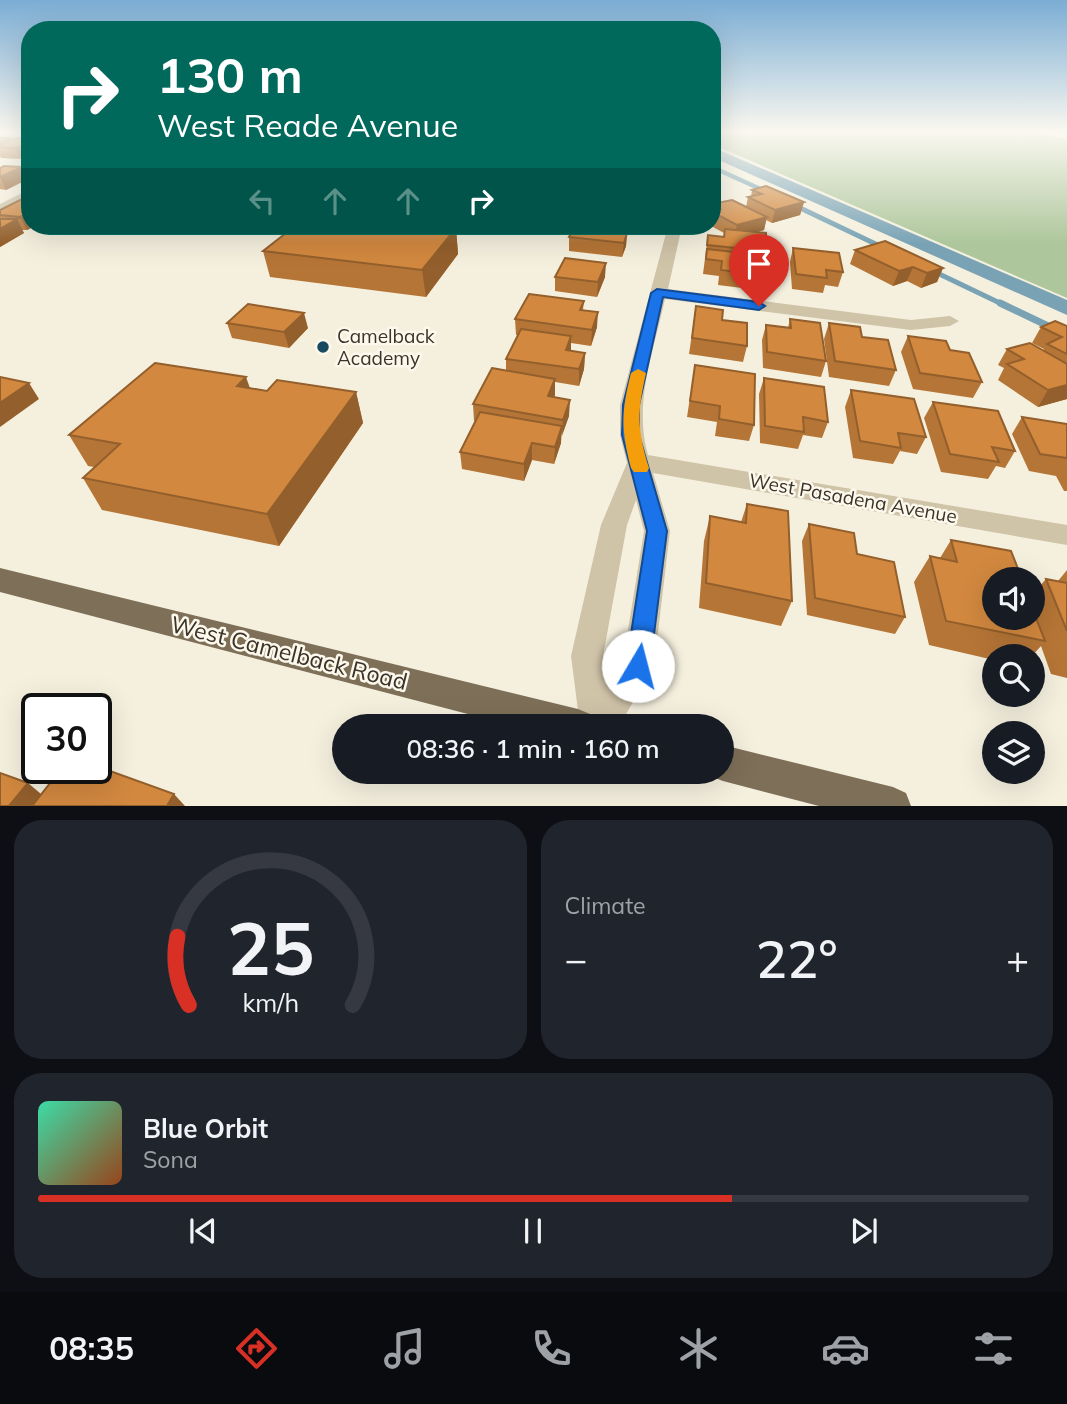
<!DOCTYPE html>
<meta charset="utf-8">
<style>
body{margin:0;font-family:Mulish,sans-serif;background:#20242c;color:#f1f3f6;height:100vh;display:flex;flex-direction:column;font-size:26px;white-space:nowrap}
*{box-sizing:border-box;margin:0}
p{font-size:23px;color:#9ea1a6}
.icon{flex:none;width:38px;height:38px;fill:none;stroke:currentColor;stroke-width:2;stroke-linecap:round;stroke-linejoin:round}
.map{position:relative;height:806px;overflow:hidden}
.drawer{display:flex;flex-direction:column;gap:14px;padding:14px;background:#0d0f14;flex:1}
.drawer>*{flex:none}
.guide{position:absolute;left:21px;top:21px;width:700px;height:214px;border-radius:28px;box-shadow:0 7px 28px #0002;background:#00695c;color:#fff;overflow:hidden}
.buttons{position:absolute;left:982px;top:567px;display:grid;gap:14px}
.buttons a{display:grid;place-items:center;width:63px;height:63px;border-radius:50%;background:#171b24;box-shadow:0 7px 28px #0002;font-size:35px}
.speed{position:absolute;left:21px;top:693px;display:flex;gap:14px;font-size:35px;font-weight:700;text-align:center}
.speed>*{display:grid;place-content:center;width:91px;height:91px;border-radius:50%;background:#171b24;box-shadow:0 7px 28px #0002;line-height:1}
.speed .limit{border:4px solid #111;border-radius:10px;background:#fff;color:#111}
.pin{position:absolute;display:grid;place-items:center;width:60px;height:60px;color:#fff;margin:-72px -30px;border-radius:50% 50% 50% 0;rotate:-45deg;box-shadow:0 0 7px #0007}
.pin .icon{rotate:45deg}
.me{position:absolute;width:77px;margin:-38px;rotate:8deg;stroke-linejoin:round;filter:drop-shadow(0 0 5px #0008)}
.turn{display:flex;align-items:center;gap:24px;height:147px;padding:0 21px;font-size:32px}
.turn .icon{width:91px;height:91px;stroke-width:2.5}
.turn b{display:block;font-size:49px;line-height:60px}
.lanes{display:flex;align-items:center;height:66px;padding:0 21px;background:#0003;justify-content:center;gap:35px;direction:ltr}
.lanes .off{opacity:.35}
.big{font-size:52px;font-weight:600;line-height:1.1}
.drawer .widget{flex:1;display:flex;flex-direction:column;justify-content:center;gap:10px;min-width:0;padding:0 24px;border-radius:28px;background:#20242c}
.drawer .dial{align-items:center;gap:0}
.dial svg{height:182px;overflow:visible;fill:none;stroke:#363941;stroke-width:7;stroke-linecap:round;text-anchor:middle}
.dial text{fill:#f1f3f6;stroke:none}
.song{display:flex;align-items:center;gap:21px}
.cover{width:84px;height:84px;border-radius:10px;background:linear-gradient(135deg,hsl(160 70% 55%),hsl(20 70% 35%))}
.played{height:7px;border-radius:4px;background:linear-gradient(90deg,#d93025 70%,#363941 70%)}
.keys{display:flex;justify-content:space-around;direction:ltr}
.heat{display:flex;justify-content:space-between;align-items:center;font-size:38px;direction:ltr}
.drawer .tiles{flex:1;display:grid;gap:14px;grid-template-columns:1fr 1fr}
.widget:last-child{grid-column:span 2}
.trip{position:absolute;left:332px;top:714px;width:402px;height:70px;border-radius:35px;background:#171b24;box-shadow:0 7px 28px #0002;font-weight:600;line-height:70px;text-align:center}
.dock{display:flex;height:112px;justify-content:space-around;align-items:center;background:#090b0e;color:#9ea1a6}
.dock .icon{width:49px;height:49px}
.dock .current{color:#d93025}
.dock b{font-size:32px;color:#f1f3f6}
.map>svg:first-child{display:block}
</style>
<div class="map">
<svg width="1067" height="806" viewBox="0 0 1067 806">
<rect width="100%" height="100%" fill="#f5f0de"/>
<!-- green -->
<path fill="#adc69b" d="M712,131H1027L1067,139V298L712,144Z"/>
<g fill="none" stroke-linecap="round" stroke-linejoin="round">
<!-- stream-far2 -->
<g stroke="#79a3b5" stroke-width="4.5">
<path d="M712,167L767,192"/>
<path d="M794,205L799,207"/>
</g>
<!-- stream-far1 -->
<g stroke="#79a3b5" stroke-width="5">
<path d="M796,206L884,248"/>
<path d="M933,271L1004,305"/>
</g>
<!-- stream -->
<path stroke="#79a3b5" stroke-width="7" d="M1000,303L1067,335"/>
<!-- canal -->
<path fill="#79a3b5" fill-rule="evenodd" d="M712,147L1067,300V315L712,157Z"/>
<!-- street -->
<g fill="#cfc3a8" fill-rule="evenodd">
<path d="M0,135L30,137V143L0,141Z"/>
<path d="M30,189V198L0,213V204Z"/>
<path d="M668,226H682L668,289L911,320L950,316L959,321L950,326L911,330L665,299C654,350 633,404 648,455L1067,525V545L653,473L670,531L654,666L619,726H580L571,656L601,525L627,463L620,435V405ZM636,500L644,531L623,661L607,685L603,656L627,525Z"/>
</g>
<!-- primary -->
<g fill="#7e6f58" fill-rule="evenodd">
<path d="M0,568L578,709L590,714L595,726H514L0,592Z"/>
<path d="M723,745L893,787L906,793L911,806H819L723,781L710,776L709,772H723Z"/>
</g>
</g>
<!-- wall -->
<g fill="#b57536">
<path d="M0,138H11L21,159L1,158L0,156Z"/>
<path d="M0,168L28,179L6,190L0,189Z"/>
<path d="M752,190L804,202L800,215L772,223L766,220L764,230L757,232L766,251L763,265H761V275L758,290L718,285L719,276L703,274L708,235L724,237V233L711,226H712V204L746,207L748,197H751Z"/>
<path d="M28,196L30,226H35L27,230H22L24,233L0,247V210Z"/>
<path d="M616,226V231L627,233L626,246L622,257L569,251V237Z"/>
<path d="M456,228L458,254L426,297L270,277L263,251Z"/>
<path d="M793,248L843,272L838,287L825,285L823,293L792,289L790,262Z"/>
<path d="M855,250L943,268L937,282L921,288L907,281L893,286L850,264Z"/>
<path d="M555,277H605L597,297L555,291Z"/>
<path d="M584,301L583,310L597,327L591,346L571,343V351L585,353L584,369L579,386L555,382L554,397L569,416L561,436V443L554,464L532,460L524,481L462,469L460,452L475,421H474L473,404L506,371V359L518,335H516L515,319Z"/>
<path d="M696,306L722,320L747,346L743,362L689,354Z"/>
<path d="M790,319L826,361L821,377L763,368L762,340L766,325L788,328Z"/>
<path d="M227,323L308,328L289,348L232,338Z"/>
<path d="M829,323L862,337L896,370L889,386L829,377L824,339Z"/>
<path d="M1067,326V399L1038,407L998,380L1004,368L998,365L1007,349L1043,351L1044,349L1032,343L1041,327Z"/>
<path d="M908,336L950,350L982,382L973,398L913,389L901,352Z"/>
<path d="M695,365L754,425L749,441L715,436L717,422L687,417Z"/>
<path d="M764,378L828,422L822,438L803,435L798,449L760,443L759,394Z"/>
<path d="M250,388L267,391L356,392L363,423L279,546L102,510L83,478L94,467L88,466L69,435Z"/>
<path d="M851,390L926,437L917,454L900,451L893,464L853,458L845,407Z"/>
<path d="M933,402L1015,451L1005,468L996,466L988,479L941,472L924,418Z"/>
<path d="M1022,417L1067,424V491H1064L1056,476L1029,471L1012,434Z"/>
<path d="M747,504L792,601L781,626L699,608L704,541L710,516L741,522Z"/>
<path d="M809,524L857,554L905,617L895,634L807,615L802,541Z"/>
<path d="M951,540L1032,618V595L1046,579L1058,581L1067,570V678L1051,674L1041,646L1032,656H994V660L929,645L914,582L930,556L940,558Z"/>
</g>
<!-- shaded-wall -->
<g fill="#935f2c">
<path d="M11,138L15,148L30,144V156L21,159L15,148L0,147V142Z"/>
<path d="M22,167L28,179L6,190L0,177Z"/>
<path d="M804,202L800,215L772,223L775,210Z"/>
<path d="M30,212V226H35L27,230L20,217Z"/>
<path d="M767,217L764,230L734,238L737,225Z"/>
<path d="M17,219L24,233L0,247V229Z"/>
<path d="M456,228L458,254L426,297L422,270Z"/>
<path d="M627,233L626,246L622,257L624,243Z"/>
<path d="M606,263L605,277L597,297L598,282Z"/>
<path d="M913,267L907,281L893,286L899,271Z"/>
<path d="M943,268L937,282L921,288L927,273Z"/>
<path d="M598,312L597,327L591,346L592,330Z"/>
<path d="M304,313L308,328L289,348L284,332Z"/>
<path d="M571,336V351L566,350Z"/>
<path d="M585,353L584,369L579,386V369Z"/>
<path d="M246,377L257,408L237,386Z"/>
<path d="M555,379V395L548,413V396Z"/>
<path d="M29,383L39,399L0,427V403Z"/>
<path d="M1067,385V399L1038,407L1048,390Z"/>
<path d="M356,392L363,423L279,546L267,514Z"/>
<path d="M570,400L569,416L562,436L563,420Z"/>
<path d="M562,426L561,443L554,464L555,447Z"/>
<path d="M532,443V460L524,481V464Z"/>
<path d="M28,783L53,804L52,806H9Z"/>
<path d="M174,794L185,806H167Z"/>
</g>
<!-- building -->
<g fill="#d2883f" stroke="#935f2c" stroke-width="2">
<path d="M0,138H11L0,142Z"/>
<path d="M17,138L30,139V144L15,148L0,147V145Z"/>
<path d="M4,166L22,167L0,177V168Z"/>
<path d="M766,186L804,202L775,210L748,197L762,194L752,190Z"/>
<path d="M28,196H30V212L20,217L0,215V210Z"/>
<path d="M732,200L767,217L737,225L712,212V211L720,209L712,204Z"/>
<path d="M0,219H17L0,229Z"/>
<path d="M295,226H433L456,228L422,270L263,251Z"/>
<path d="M575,226H616L614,231L627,233L624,243L569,237Z"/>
<path d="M725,229L766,233V251L707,245L708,235L724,237Z"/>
<path d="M885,241L943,268L927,273L913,267L899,271L855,250Z"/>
<path d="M793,248L839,253L843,272L826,270L827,278L796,274Z"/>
<path d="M707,249L761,255V275L721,270L722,261L706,259Z"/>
<path d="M565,258L606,263L598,282L555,277Z"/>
<path d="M529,294L584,301L580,310L598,312L592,330L515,319Z"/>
<path d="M248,304L304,313L284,332L227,323Z"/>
<path d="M696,306L723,310L722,320L747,323V346L692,338Z"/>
<path d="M790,319L820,323L826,361L767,352L766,325L791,328Z"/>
<path d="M1055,321L1067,326V354L1047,344L1062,337L1041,327Z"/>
<path d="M829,323L860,327L862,337L888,340L896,370L835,361Z"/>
<path d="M521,329L571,336L566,350L585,353L579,369L506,359Z"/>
<path d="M908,336L946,341L950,350L969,353L982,382L920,373Z"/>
<path d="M1030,343L1067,364V385L1048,390L1007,364L1024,359L1007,349Z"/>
<path d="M155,363L246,377L237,386L267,391L277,380L356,392L267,514L83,478L120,444L69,435Z"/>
<path d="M695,365L755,374L754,425L719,419L720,406L690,401Z"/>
<path d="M492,368L555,379L548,396L570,400L563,420L473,404Z"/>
<path d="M0,377L29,383L0,403Z"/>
<path d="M764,378L824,387L828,422L803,417L804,432L765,426Z"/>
<path d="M851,390L914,399L926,437L898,433L901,448L860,441Z"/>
<path d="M933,402L998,411L1015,451L992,447L999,462L950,454Z"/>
<path d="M480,412L562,426L555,447L532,443L524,464L460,452Z"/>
<path d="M1022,417L1067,424V458L1040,454Z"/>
<path d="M747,504L788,511L792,601L706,583L710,516L746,523Z"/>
<path d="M809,524L854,533L857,554L894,562L905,617L815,598Z"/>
<path d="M951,540L1011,551L1022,579H994V618H1032V608L1045,641L946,621L930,556L957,562Z"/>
<path d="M1046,579L1067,583V631Z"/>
<path d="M96,766L174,794L167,806H32L62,768H96Z"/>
<path d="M0,773L28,783L9,806H0Z"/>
</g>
<!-- sky -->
<linearGradient id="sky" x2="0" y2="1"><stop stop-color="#7badd4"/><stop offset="0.54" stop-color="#faf8f0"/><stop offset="1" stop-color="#faf8f0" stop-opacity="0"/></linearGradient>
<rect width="1067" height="244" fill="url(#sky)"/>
<!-- route -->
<path fill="#1a73e8" stroke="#114b97" stroke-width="2" d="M657,289L759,302L765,306L759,310L663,297L639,405V435L667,531L650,666L646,674L638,678L629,674L626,666L647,531L622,435L623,405L651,293Z"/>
<!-- slow -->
<path fill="#f59e0b" d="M638,369L646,373C637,413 637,429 649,468L647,472H634L631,468C621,429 621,413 631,373Z"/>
<!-- markers -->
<circle fill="#194a61" stroke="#fcf8eb" stroke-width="2.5" cx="323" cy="347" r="7"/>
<g text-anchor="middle" stroke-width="5" stroke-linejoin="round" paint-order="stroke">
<!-- poi labels -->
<g font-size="19" fill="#3b3329" stroke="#fcf8eb" text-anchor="start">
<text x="337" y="343">Camelback<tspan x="337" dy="22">Academy</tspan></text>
</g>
<!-- street labels -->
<g font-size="19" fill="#3b3329" stroke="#fcf8eb">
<text transform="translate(853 498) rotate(10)" y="7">West Pasadena Avenue</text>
</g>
<!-- near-street labels -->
<g font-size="23" fill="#3b3329" stroke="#fcf8eb">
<text transform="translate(289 653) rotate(14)" y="8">West Camelback Road</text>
</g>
</g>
</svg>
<div class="buttons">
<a><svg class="icon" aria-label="sound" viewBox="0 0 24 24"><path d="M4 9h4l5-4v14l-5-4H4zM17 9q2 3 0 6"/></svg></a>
<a><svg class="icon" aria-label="search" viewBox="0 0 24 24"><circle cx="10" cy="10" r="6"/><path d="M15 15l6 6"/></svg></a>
<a><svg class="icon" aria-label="layers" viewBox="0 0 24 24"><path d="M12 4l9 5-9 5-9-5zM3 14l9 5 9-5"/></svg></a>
</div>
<div class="speed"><div class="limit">30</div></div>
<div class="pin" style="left:759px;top:306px;background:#d93025"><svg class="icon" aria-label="arrive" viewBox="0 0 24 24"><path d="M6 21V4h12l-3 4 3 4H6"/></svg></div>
<svg class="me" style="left:638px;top:666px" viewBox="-20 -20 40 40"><circle r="19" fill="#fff"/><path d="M0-13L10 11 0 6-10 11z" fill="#1a73e8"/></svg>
<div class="trip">08:36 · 1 min · 160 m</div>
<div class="guide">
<div class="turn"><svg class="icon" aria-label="right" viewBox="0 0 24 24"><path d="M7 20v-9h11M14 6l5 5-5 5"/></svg><div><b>130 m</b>West Reade Avenue</div></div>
<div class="lanes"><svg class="icon off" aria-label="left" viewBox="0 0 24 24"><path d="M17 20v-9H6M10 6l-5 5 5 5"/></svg><svg class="icon off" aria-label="ahead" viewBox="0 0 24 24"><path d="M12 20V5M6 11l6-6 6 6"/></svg><svg class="icon off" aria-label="ahead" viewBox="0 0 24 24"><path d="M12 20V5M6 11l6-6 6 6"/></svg><svg class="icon" aria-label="right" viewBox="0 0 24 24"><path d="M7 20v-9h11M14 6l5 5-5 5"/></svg></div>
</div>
</div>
<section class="drawer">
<div class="tiles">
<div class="widget dial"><svg viewBox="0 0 100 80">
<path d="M14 69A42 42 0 1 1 86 69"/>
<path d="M14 69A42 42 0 0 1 9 39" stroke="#d93025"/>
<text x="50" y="56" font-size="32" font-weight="700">25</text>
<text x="50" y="72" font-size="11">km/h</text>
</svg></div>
<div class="widget"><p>Climate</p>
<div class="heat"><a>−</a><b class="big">22°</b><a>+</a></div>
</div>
<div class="widget">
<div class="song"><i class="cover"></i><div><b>Blue Orbit</b><p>Sona</p></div></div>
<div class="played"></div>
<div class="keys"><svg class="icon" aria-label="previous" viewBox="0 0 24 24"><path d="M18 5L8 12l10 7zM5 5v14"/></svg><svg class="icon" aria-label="pause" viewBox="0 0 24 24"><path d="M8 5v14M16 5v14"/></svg><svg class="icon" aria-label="next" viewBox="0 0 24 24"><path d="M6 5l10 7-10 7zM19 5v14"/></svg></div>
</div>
</div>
</section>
<nav class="dock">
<b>08:35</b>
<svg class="icon current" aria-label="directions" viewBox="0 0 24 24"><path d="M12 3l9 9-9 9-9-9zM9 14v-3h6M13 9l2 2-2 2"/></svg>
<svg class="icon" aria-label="music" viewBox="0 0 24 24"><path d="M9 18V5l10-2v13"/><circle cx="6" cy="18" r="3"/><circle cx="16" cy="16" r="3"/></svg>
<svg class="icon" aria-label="phone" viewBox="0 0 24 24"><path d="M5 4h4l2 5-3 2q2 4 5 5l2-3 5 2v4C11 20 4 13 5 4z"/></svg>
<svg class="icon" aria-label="climate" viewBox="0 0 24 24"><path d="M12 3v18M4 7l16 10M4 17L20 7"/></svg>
<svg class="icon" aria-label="car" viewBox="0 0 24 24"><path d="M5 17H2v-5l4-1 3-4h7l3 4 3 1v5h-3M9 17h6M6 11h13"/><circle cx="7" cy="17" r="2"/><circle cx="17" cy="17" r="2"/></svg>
<svg class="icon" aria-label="filters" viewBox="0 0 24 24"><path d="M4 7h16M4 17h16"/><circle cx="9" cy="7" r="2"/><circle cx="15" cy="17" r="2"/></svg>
</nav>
